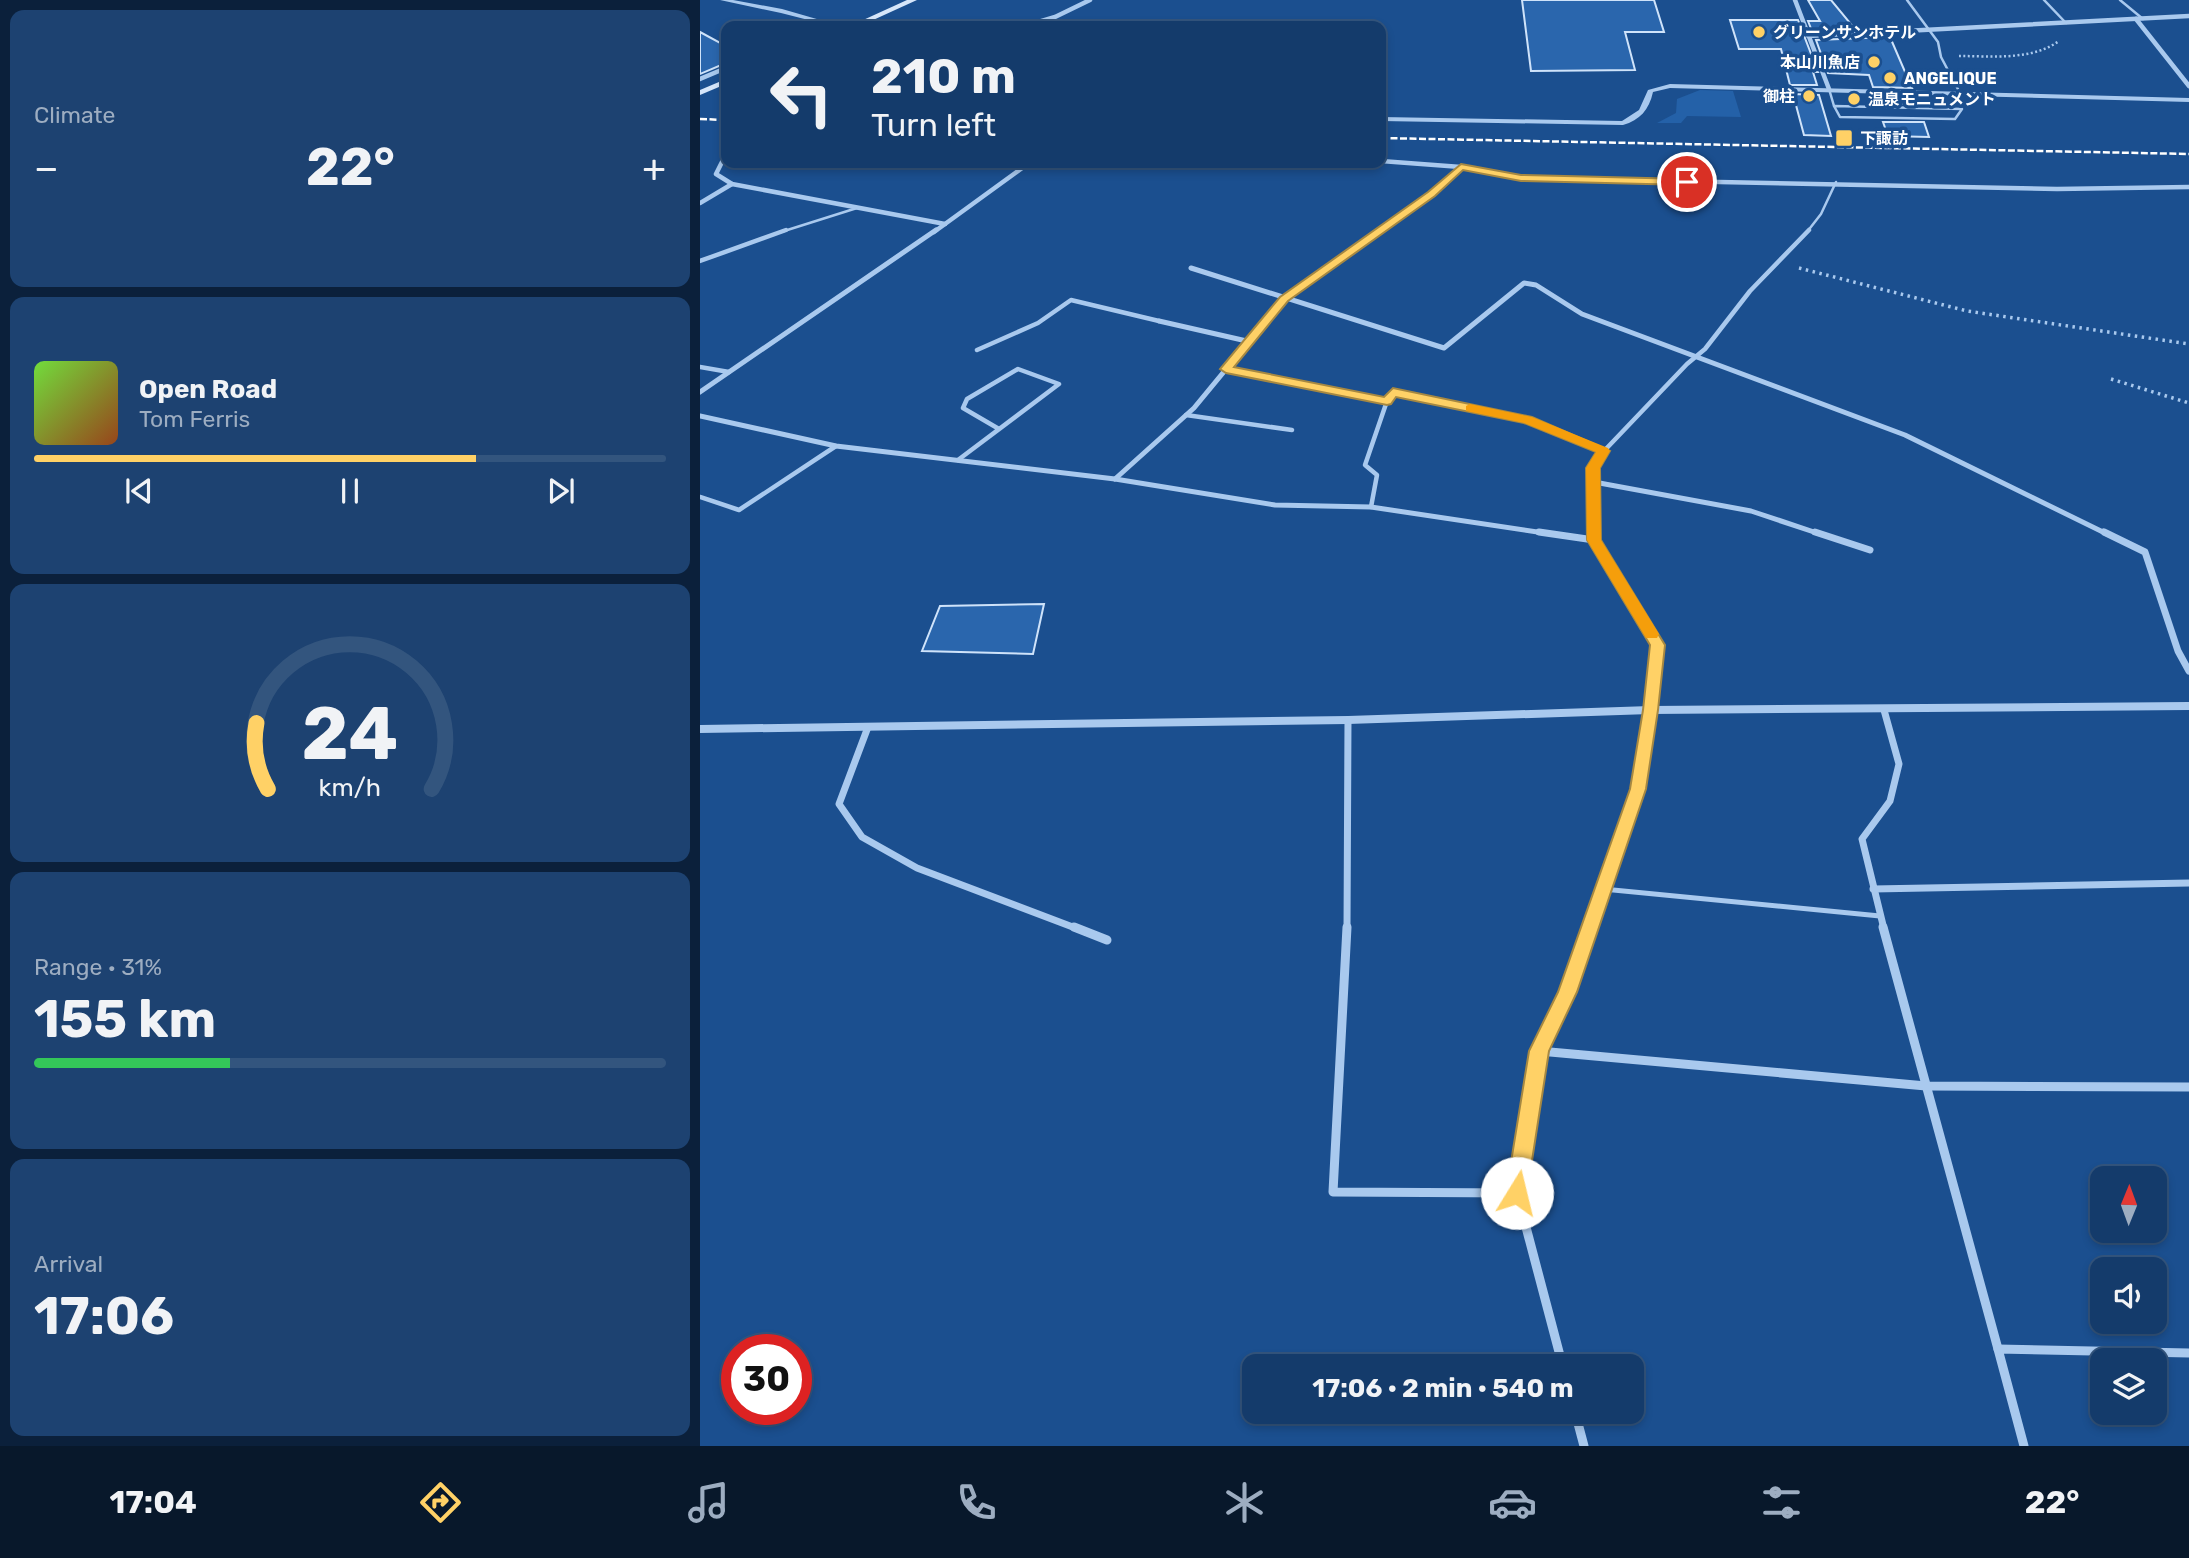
<!DOCTYPE html>
<meta charset="utf-8">
<style>
body{margin:0;font-family:Rubik,"Noto Sans JP",sans-serif;background:#1d4271;color:#f1f3f6;height:100vh;display:flex;flex-direction:column;font-size:26px;white-space:nowrap}
*{box-sizing:border-box;margin:0}
p{font-size:23px;color:#9dadc1}
.icon{flex:none;width:38px;height:38px;fill:none;stroke:currentColor;stroke-width:2;stroke-linecap:round;stroke-linejoin:round}
.map{position:relative;flex:1;overflow:hidden}
.sheet{display:flex;flex-direction:column;gap:10px;padding:10px;background:#0b203b;width:700px}
.sheet>*{flex:none}
.hud{position:absolute;left:21px;top:21px;width:665px;height:147px;border-radius:14px;box-shadow:0 4px 10px #0003,0 0 0 2px #33557e;background:#143b6b;color:#f1f3f6;overflow:hidden}
.needle{width:46px;rotate:1deg}
.buttons{position:absolute;left:1390px;top:1166px;display:grid;gap:14px}
.buttons a{display:grid;place-items:center;width:77px;height:77px;border-radius:14px;background:#143b6b;box-shadow:0 4px 10px #0003,0 0 0 2px #33557e;font-size:35px}
.speed{position:absolute;left:21px;top:1334px;display:flex;gap:14px;font-size:35px;font-weight:700;text-align:center}
.speed>*{display:grid;place-content:center;width:91px;height:91px;border-radius:50%;background:#143b6b;box-shadow:0 4px 10px #0003,0 0 0 2px #33557e;line-height:1}
.speed .limit{border:10px solid #d22;background:#fff;color:#111}
.pin{position:absolute;display:grid;place-items:center;width:60px;height:60px;color:#fff;margin:-30px;border:4px solid #fff;border-radius:50%;box-shadow:0 2px 7px #0007}
.me{position:absolute;width:77px;margin:-38px;rotate:9deg;stroke-linejoin:round;filter:drop-shadow(0 0 5px #0008)}
.turn{display:flex;align-items:center;gap:24px;height:147px;padding:0 35px;font-size:32px}
.turn .icon{width:91px;height:91px;stroke-width:2.5}
.turn b{display:block;font-size:49px;line-height:60px}
.big{font-size:52px;font-weight:700;line-height:1.1}
.sheet .tile{flex:1;display:flex;flex-direction:column;justify-content:center;gap:10px;min-width:0;padding:0 24px;border-radius:14px;background:#1d4271}
.sheet .dial{align-items:center;gap:0}
.dial svg{height:182px;overflow:visible;fill:none;stroke:#33557e;stroke-width:7;stroke-linecap:round;text-anchor:middle}
.dial text{fill:#f1f3f6;stroke:none}
.song{display:flex;align-items:center;gap:21px}
.cover{width:84px;height:84px;border-radius:10px;background:linear-gradient(135deg,hsl(100 70% 55%),hsl(20 70% 35%))}
.played{height:7px;border-radius:4px;background:linear-gradient(90deg,#ffd166 70%,#33557e 70%)}
.keys{display:flex;justify-content:space-around;direction:ltr}
.heat{display:flex;justify-content:space-between;align-items:center;font-size:38px;direction:ltr}
.charge{height:10px;border-radius:5px;background:linear-gradient(90deg,#34c759 31%,#33557e 0)}
.trip{position:absolute;left:542px;top:1354px;width:402px;height:70px;border-radius:14px;background:#143b6b;box-shadow:0 4px 10px #0003,0 0 0 2px #33557e;font-weight:700;line-height:70px;text-align:center}
.dock{display:flex;height:112px;justify-content:space-around;align-items:center;background:#08182b;color:#9dadc1}
.dock .icon{width:49px;height:49px}
.dock .active{color:#ffd166}
.dock b{font-size:32px;color:#f1f3f6}
main{display:flex;flex:1;min-height:0}
.map>svg:first-child{display:block}
</style>
<main>
<section class="sheet">
<div class="tile"><p>Climate</p>
<div class="heat"><a>−</a><b class="big">22°</b><a>+</a></div>
</div>
<div class="tile">
<div class="song"><i class="cover"></i><div><b>Open Road</b><p>Tom Ferris</p></div></div>
<div class="played"></div>
<div class="keys"><svg class="icon" aria-label="previous" viewBox="0 0 24 24"><path d="M18 5L8 12l10 7zM5 5v14"/></svg><svg class="icon" aria-label="pause" viewBox="0 0 24 24"><path d="M8 5v14M16 5v14"/></svg><svg class="icon" aria-label="next" viewBox="0 0 24 24"><path d="M6 5l10 7-10 7zM19 5v14"/></svg></div>
</div>
<div class="tile dial"><svg viewBox="0 0 100 80">
<path d="M14 69A42 42 0 1 1 86 69"/>
<path d="M14 69A42 42 0 0 1 9 40" stroke="#ffd166"/>
<text x="50" y="56" font-size="32" font-weight="700">24</text>
<text x="50" y="72" font-size="11">km/h</text>
</svg></div>
<div class="tile"><p>Range · 31%</p><b class="big">155 km</b><div class="charge"></div></div>
<div class="tile"><p>Arrival</p><b class="big">17:06</b></div>
</section>
<div class="map">
<svg width="1489" height="1446" viewBox="0 0 1489 1446">
<rect width="100%" height="100%" fill="#1b4f8f"/>
<!-- green -->
<path fill="#2461a8" d="M1000,90L1033,91L1041,117L987,116L981,123H957L976,113L977,99Z"/>
<!-- building -->
<g fill="#2a66ad" stroke="#cfe3fa" stroke-width="2">
<path d="M822,0H954L964,32H925L935,70L831,71Z"/>
<path d="M1108,0H1131L1155,29L1112,31L1108,21H1120Z"/>
<path d="M1030,20H1098L1118,72H1113L1117,85H1090L1081,49H1039Z"/>
<path d="M0,32L26,46V63L0,74Z"/>
<path d="M1190,37L1212,88L1173,87L1169,75L1128,73L1116,40Z"/>
<path d="M1093,94L1119,95L1131,136L1104,135Z"/>
<path d="M1176,96L1216,97L1218,104L1178,103Z"/>
<path d="M1183,122H1224L1229,137L1188,136Z"/>
<path d="M344,604L333,654L222,651L240,606Z"/>
</g>
<g fill="none" stroke-linecap="round" stroke-linejoin="round">
<!-- path-far1 -->
<path stroke="#a9c9ee" stroke-width="2.5" stroke-dasharray="2 2.5" stroke-linecap="butt" d="M1259,56C1291,56 1331,61 1359,41"/>
<!-- path -->
<g stroke="#a9c9ee" stroke-width="3.5" stroke-dasharray="2.5 4.5" stroke-linecap="butt">
<path d="M1099,268L1267,311L1489,344"/>
<path d="M1411,379L1489,403"/>
</g>
<!-- service-far2 -->
<g stroke="#a9c9ee" stroke-width="2.5">
<path d="M1207,0L1238,42L1241,57L1260,93"/>
<path d="M1344,0L1366,23"/>
<path d="M1420,0L1443,19"/>
<path d="M1129,89L1134,106"/>
<path d="M1134,106L1262,109L1255,119L1140,117Z"/>
<path d="M81,232L157,208"/>
<path d="M1107,232L1121,214L1136,182"/>
</g>
<!-- service-far1 -->
<g stroke="#a9c9ee" stroke-width="4.5">
<path d="M0,261L86,230"/>
<path d="M277,350L338,323L371,300L459,321"/>
<path d="M0,367L29,372"/>
<path d="M526,369L687,401L693,392L828,420L904,451L987,364L1005,349L1050,291L1109,230"/>
<path d="M486,415L592,430"/>
<path d="M258,460L359,384L318,369L267,399L263,408L299,429"/>
<path d="M0,497L39,510L136,446"/>
<path d="M671,507L677,475L665,465L687,401"/>
</g>
<!-- service -->
<path stroke="#a9c9ee" stroke-width="5" d="M903,889L1180,916"/>
<!-- minor-far3 -->
<g stroke="#a9c9ee" stroke-width="4.5">
<path d="M1095,0L1129,89"/>
<path d="M1436,19L1489,86"/>
<path d="M325,26L355,17L390,0"/>
<path d="M1108,36L1489,16"/>
<path d="M0,79L26,68"/>
<path d="M26,154L16,174L32,184L245,224"/>
<path d="M681,161L761,167L821,178L1357,189L1489,187"/>
<path d="M0,203L32,184"/>
<path d="M234,232L329,163"/>
<path d="M678,232L731,194L761,167"/>
</g>
<!-- minor-far2 -->
<g stroke="#a9c9ee" stroke-width="5">
<path d="M491,268L744,348L824,283L836,285L882,314L1205,435L1407,534"/>
<path d="M459,321L551,342"/>
<path d="M0,392L236,230"/>
<path d="M0,416L136,446L415,479L575,505L671,507L851,534"/>
<path d="M415,479L494,408L584,299L681,230"/>
<path d="M894,482L1051,511L1120,534"/>
<path d="M894,534L893,468L904,451"/>
</g>
<!-- minor-far1 -->
<g stroke="#a9c9ee" stroke-width="7">
<path d="M839,532L894,540L957,645L938,789L890,929"/>
<path d="M894,532V540"/>
<path d="M1115,532L1170,550"/>
<path d="M1404,532L1445,552L1478,651L1489,671"/>
<path d="M168,727L139,804L162,837L217,868L378,929"/>
<path d="M1173,889L1489,883"/>
<path d="M647,929L648,720"/>
<path d="M1184,929L1162,839L1190,801L1199,764L1184,710"/>
</g>
<!-- minor -->
<g stroke="#a9c9ee" stroke-width="9">
<path d="M374,927L407,940"/>
<path d="M647,927L633,1192L817,1193"/>
<path d="M1183,927L1298,1349"/>
<path d="M839,1051L1226,1086L1489,1087"/>
<path d="M863,1367L817,1193L839,1051L868,992L890,927"/>
<path d="M875,1412L884,1446"/>
<path d="M1324,1446L1298,1349L1489,1353"/>
</g>
<!-- tertiary -->
<g fill="#a9c9ee" fill-rule="evenodd">
<path d="M20,0H33L82,9L141,26H132L81,13Z"/>
<path d="M970,84L1489,98V102L970,88L953,92C949,110 940,120 923,125L681,121V117L922,121L939,110L948,90Z"/>
<path d="M1489,702V710L950,714L648,724L0,733V725L648,716L950,706Z"/>
</g>
<!-- secondary -->
<g fill="#d6e6fa" fill-rule="evenodd">
<path d="M207,0H217L160,26H150Z"/>
<path d="M26,79V84L0,95V90Z"/>
</g>
<!-- rail -->
<g stroke="#fff" stroke-width="2.5" stroke-dasharray="7 2.5" stroke-linecap="butt">
<path d="M0,119L26,120"/>
<path d="M681,138L1489,154"/>
</g>
</g>
<!-- route -->
<path fill="#ffd166" stroke="#a68842" stroke-width="2" d="M761,164L821,175L987,179L992,182L987,185L821,181L763,170L735,196L588,301L534,367L684,397L693,388L832,417L910,451L900,468L901,540L965,645L958,710L946,789L877,992L849,1051L827,1193L824,1200L817,1202L809,1200L806,1193L829,1051L858,992L930,789L943,710L950,645L887,540L886,468L896,452L824,423L696,397L691,404L687,405L526,373L520,369L580,297L728,192Z"/>
<!-- slow -->
<path fill="#f59e0b" d="M770,404L832,417L908,448L910,451L900,468L901,540L959,634L957,638H946L887,540L886,468L896,452L824,423L766,411V406Z"/>
<!-- markers -->
<g fill="#ffd166" stroke="#1b4f8f" stroke-width="2.5">
<circle cx="1059" cy="32" r="7"/>
<circle cx="1174" cy="62" r="7"/>
<circle cx="1190" cy="78" r="7"/>
<circle cx="1109" cy="96" r="7"/>
<circle cx="1154" cy="99" r="7"/>
<rect x="1135" y="129" width="18" height="18" rx="3.5"/>
</g>
<g text-anchor="middle" stroke-width="7" stroke-linejoin="round" paint-order="stroke">
<!-- far-poi labels -->
<g font-size="16" font-weight="bold" fill="#fff" stroke="#1b4f8f" text-anchor="start">
<text x="1073" y="38">グリーンサンホテル</text>
<text x="1160" y="68" text-anchor="end">本山川魚店</text>
<text x="1204" y="84">ANGELIQUE</text>
<text x="1095" y="102" text-anchor="end">御柱</text>
<text x="1168" y="105">温泉モニュメント</text>
<text x="1160" y="144">下諏訪</text>
</g>
</g>
</svg>
<div class="buttons">
<a><svg class="needle" viewBox="-14 -14 28 28"><path d="M0-13l5 13h-10z" fill="#e53935"/><path d="M0 13l5-13h-10z" fill="#9dadc1"/></svg></a>
<a><svg class="icon" aria-label="sound" viewBox="0 0 24 24"><path d="M4 9h4l5-4v14l-5-4H4zM17 9q2 3 0 6"/></svg></a>
<a><svg class="icon" aria-label="layers" viewBox="0 0 24 24"><path d="M12 4l9 5-9 5-9-5zM3 14l9 5 9-5"/></svg></a>
</div>
<div class="speed"><div class="limit">30</div></div>
<div class="pin" style="left:987px;top:182px;background:#d93025"><svg class="icon" aria-label="arrive" viewBox="0 0 24 24"><path d="M6 21V4h12l-3 4 3 4H6"/></svg></div>
<svg class="me" style="left:817px;top:1193px" viewBox="-20 -20 40 40"><circle r="19" fill="#fff"/><path d="M0-13L10 11 0 6-10 11z" fill="#ffd166"/></svg>
<div class="trip">17:06 · 2 min · 540 m</div>
<div class="hud">
<div class="turn"><svg class="icon" aria-label="left" viewBox="0 0 24 24"><path d="M17 20v-9H6M10 6l-5 5 5 5"/></svg><div><b>210 m</b>Turn left</div></div>
</div>
</div>
</main>
<nav class="dock">
<b>17:04</b>
<svg class="icon active" aria-label="directions" viewBox="0 0 24 24"><path d="M12 3l9 9-9 9-9-9zM9 14v-3h6M13 9l2 2-2 2"/></svg>
<svg class="icon" aria-label="music" viewBox="0 0 24 24"><path d="M9 18V5l10-2v13"/><circle cx="6" cy="18" r="3"/><circle cx="16" cy="16" r="3"/></svg>
<svg class="icon" aria-label="phone" viewBox="0 0 24 24"><path d="M5 4h4l2 5-3 2q2 4 5 5l2-3 5 2v4C11 20 4 13 5 4z"/></svg>
<svg class="icon" aria-label="climate" viewBox="0 0 24 24"><path d="M12 3v18M4 7l16 10M4 17L20 7"/></svg>
<svg class="icon" aria-label="car" viewBox="0 0 24 24"><path d="M5 17H2v-5l4-1 3-4h7l3 4 3 1v5h-3M9 17h6M6 11h13"/><circle cx="7" cy="17" r="2"/><circle cx="17" cy="17" r="2"/></svg>
<svg class="icon" aria-label="filters" viewBox="0 0 24 24"><path d="M4 7h16M4 17h16"/><circle cx="9" cy="7" r="2"/><circle cx="15" cy="17" r="2"/></svg>
<b>22°</b>
</nav>
